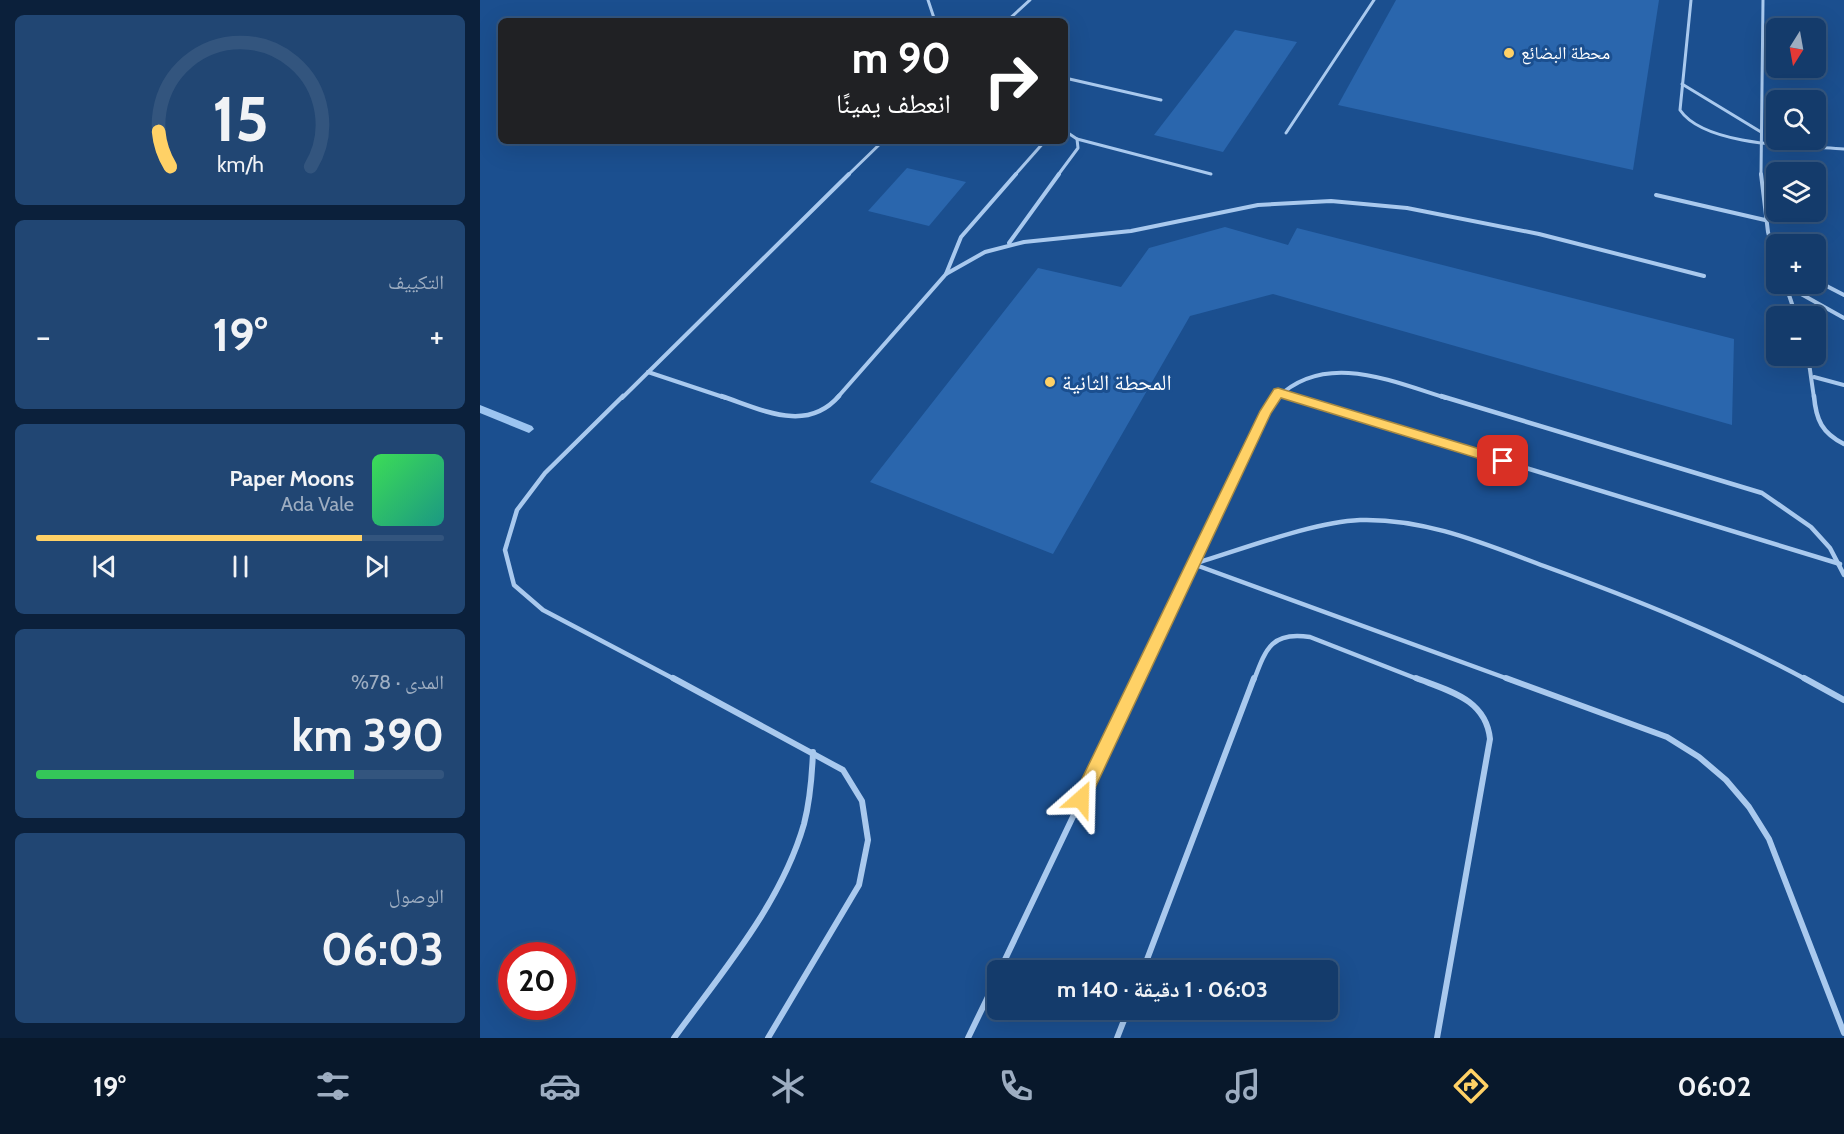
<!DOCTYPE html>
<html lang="ar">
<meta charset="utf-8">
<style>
body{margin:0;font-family:Cabin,"Noto Naskh Arabic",sans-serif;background:#214673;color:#f1f3f6;direction:rtl;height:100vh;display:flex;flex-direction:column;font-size:22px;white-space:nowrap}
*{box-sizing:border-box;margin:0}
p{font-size:20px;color:#9dadc1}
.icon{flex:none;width:33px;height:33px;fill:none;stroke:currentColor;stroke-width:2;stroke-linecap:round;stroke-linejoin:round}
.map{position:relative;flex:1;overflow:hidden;direction:ltr}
.panel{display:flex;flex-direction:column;gap:15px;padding:15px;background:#0b203b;width:480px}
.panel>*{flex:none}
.guide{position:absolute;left:18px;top:18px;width:570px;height:126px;border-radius:9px;box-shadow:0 6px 24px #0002,0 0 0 2px #33557e;direction:rtl;background:#202124;color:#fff;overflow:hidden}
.needle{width:39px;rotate:191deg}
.fabs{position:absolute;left:1286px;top:18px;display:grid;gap:12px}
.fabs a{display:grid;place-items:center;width:60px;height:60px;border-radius:9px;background:#143b6b;box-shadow:0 6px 24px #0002,0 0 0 2px #33557e;font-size:30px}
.speed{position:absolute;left:18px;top:942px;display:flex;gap:12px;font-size:30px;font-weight:700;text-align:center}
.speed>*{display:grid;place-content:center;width:78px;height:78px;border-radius:50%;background:#143b6b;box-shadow:0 6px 24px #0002,0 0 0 2px #33557e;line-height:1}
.speed .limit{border:9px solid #d22;background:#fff;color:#111}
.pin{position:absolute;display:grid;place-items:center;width:51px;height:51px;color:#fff;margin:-26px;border-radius:12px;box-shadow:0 3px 9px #0006}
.me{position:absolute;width:66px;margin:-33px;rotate:25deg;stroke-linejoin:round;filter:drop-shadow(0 0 4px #0008)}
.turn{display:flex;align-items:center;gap:21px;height:126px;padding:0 18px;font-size:27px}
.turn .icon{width:78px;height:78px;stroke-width:2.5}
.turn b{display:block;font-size:42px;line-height:51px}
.big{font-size:45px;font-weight:700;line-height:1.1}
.panel .tile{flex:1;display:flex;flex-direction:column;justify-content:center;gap:9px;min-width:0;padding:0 21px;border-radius:9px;background:#214673}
.panel .dial{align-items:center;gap:0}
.dial svg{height:156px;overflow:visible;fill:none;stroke:#33557e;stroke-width:7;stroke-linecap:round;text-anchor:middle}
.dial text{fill:#f1f3f6;stroke:none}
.song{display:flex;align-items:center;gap:18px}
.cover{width:72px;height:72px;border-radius:9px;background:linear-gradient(135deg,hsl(130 70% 55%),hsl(170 70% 35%))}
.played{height:6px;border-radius:3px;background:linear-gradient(90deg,#ffd166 80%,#33557e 80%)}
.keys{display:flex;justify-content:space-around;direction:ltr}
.heat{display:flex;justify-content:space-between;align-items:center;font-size:33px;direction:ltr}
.charge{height:9px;border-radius:4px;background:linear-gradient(90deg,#34c759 78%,#33557e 0)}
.trip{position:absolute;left:507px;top:960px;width:351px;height:60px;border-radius:9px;background:#143b6b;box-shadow:0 6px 24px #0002,0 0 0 2px #33557e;font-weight:700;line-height:60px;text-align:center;direction:rtl}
.dock{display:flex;height:96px;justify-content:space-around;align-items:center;background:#08182b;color:#9dadc1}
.dock .icon{width:42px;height:42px}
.dock .on{color:#ffd166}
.dock b{font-size:27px;color:#f1f3f6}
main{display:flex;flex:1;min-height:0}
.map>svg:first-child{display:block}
</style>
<main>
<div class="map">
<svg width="1364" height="1038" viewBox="0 0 1364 1038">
<rect width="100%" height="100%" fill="#1b4f8f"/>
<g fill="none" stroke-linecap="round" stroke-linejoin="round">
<!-- stream -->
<path fill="#9cc4f0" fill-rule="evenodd" d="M0,405L52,426L54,429L49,433L0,413Z"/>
</g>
<!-- building -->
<g fill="#2a66ad">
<path d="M916,0H1179L1153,170L858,105Z"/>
<path d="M755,30L817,42L743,152L674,135Z"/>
<path d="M427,168L486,182L449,226L388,211Z"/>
<path d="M745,227L808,245L817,228L1254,339L1252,425L793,294L710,316L573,554L390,482L558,268L641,287L669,248Z"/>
</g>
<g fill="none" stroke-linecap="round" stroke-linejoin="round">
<!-- lane-far3 -->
<g stroke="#a9c9ee" stroke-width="3">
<path d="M448,0L455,21"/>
<path d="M1211,0L1200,110C1225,147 1322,146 1364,149"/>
<path d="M527,21L550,0"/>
<path d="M585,78L681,100"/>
<path d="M1202,84L1281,132"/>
<path d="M806,133L894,0"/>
<path d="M597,139L731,174"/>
<path d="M368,175L403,141"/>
<path d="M535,175L565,141"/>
<path d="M578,175L598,148L597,139L585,131"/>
<path d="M1281,175L1283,0"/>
</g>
<!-- lane-far2 -->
<g stroke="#a9c9ee" stroke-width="4">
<path d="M1281,174L1288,232L1296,261"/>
<path d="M1176,195L1285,220"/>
<path d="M529,243L579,174"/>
<path d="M466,274L481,237L536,174"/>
<path d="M1335,280L1364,295"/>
<path d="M1305,285L1364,318"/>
<path d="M1306,286L1316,316"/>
<path d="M1328,356L1334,398"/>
<path d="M168,372L246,398"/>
<path d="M1334,377L1364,385"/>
<path d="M798,392L816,398"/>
<path d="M142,398L369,174"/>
<path d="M357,398L466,274L505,252L544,242L651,231L778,205L851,201L927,208L1059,234L1224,276"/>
<path d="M797,398C845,351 911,381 966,398"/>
</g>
<!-- lane-far1 -->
<g stroke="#a9c9ee" stroke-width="4.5">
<path d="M143,396L65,473L37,510L25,550L34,585L63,610L196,680"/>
<path d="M241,396C281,409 326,434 359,396"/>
<path d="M811,396L1360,564"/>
<path d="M961,396L1282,493L1331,527L1350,548L1364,575"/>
<path d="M1334,396C1336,420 1342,433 1364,444"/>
<path d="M713,564L1031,680"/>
<path d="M713,564C761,550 832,522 880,520C945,518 1005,544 1064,566C1155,599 1242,634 1327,680"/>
<path d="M658,680L786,411L798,396"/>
<path d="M774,680C786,648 792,631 830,637L940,680"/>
</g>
<!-- lane -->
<g stroke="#a9c9ee" stroke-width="6">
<path d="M193,678L363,770L382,801L388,840L379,885L288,1038"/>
<path d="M936,678C969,691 1006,699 1010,739L957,1038"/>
<path d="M1026,678L1187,737L1219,757L1246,780L1269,807L1289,839L1364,1033"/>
<path d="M1324,678L1364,700"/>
<path d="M520,970L659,678"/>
<path d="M663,970L774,678"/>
<path d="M194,1038C242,972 301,904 324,824C330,801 332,776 333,752"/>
<path d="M488,1038L518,976"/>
<path d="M637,1038L648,1010"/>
</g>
</g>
<!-- route -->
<path fill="#ffd166" stroke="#a68842" stroke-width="1.5" d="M798,388L1023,456L1030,461L1023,466L801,398L791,413L607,805L601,808L595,805L593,799L595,793L780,411L794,389Z"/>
<!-- markers -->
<g fill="#ffd166" stroke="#1b4f8f" stroke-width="2">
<circle cx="1029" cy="53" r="6"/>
<circle cx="570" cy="382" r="6"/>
</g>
<g text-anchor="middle" stroke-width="6" stroke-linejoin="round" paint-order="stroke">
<!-- far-poi labels -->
<g font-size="18" fill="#fff" stroke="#1b4f8f" text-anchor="start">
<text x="1041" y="59">محطة البضائع</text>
</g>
<!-- poi labels -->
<g font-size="22" fill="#fff" stroke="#1b4f8f" text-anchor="start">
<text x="582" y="390">المحطة الثانية</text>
</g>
</g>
</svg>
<div class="fabs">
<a><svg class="needle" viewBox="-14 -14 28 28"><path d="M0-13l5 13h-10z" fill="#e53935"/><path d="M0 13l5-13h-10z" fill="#9dadc1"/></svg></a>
<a><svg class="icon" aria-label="search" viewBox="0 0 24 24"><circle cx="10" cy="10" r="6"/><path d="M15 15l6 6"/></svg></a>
<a><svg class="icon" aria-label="layers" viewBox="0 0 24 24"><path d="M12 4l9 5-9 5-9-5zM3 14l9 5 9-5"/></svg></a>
<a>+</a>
<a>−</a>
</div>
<div class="speed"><div class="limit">20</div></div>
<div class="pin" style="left:1023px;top:461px;background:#d93025"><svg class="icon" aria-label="arrive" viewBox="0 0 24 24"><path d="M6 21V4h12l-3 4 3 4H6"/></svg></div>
<svg class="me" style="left:601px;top:799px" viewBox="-20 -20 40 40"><path d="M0-17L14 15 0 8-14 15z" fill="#ffd166" stroke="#fff" stroke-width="4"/></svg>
<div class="trip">06:03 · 1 دقيقة · 140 m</div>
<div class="guide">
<div class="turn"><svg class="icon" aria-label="right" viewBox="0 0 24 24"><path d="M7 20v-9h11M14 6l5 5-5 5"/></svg><div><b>90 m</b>انعطف يمينًا</div></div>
</div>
</div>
<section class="panel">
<div class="tile dial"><svg viewBox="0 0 100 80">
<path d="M14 69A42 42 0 1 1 86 69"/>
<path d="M14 69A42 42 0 0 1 8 51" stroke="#ffd166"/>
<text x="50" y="56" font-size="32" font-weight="700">15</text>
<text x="50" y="72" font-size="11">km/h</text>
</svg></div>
<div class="tile"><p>التكييف</p>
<div class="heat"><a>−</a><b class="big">19°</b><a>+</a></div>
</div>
<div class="tile">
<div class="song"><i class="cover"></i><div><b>Paper Moons</b><p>Ada Vale</p></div></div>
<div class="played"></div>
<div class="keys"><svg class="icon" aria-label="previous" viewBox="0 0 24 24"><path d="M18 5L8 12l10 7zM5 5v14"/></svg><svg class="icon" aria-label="pause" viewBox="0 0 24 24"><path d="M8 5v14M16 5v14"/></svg><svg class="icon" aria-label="next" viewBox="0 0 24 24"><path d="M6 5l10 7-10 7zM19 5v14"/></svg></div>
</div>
<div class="tile"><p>المدى · 78%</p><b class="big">390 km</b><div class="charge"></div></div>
<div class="tile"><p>الوصول</p><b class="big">06:03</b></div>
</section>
</main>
<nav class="dock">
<b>06:02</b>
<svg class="icon on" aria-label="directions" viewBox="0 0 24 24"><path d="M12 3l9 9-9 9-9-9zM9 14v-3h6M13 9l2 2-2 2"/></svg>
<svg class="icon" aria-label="music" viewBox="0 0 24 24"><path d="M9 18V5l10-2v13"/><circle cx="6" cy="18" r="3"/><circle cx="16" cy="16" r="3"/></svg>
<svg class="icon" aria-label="phone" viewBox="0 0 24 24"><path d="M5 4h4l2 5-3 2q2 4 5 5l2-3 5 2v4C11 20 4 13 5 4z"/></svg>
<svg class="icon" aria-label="climate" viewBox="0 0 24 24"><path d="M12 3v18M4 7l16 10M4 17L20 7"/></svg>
<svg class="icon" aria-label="car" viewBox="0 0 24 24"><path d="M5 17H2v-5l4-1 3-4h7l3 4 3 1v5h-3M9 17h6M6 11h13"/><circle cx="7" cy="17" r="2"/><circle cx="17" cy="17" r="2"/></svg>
<svg class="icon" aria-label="filters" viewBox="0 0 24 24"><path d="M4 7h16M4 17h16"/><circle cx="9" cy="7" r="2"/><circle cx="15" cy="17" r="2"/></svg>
<b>19°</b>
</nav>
